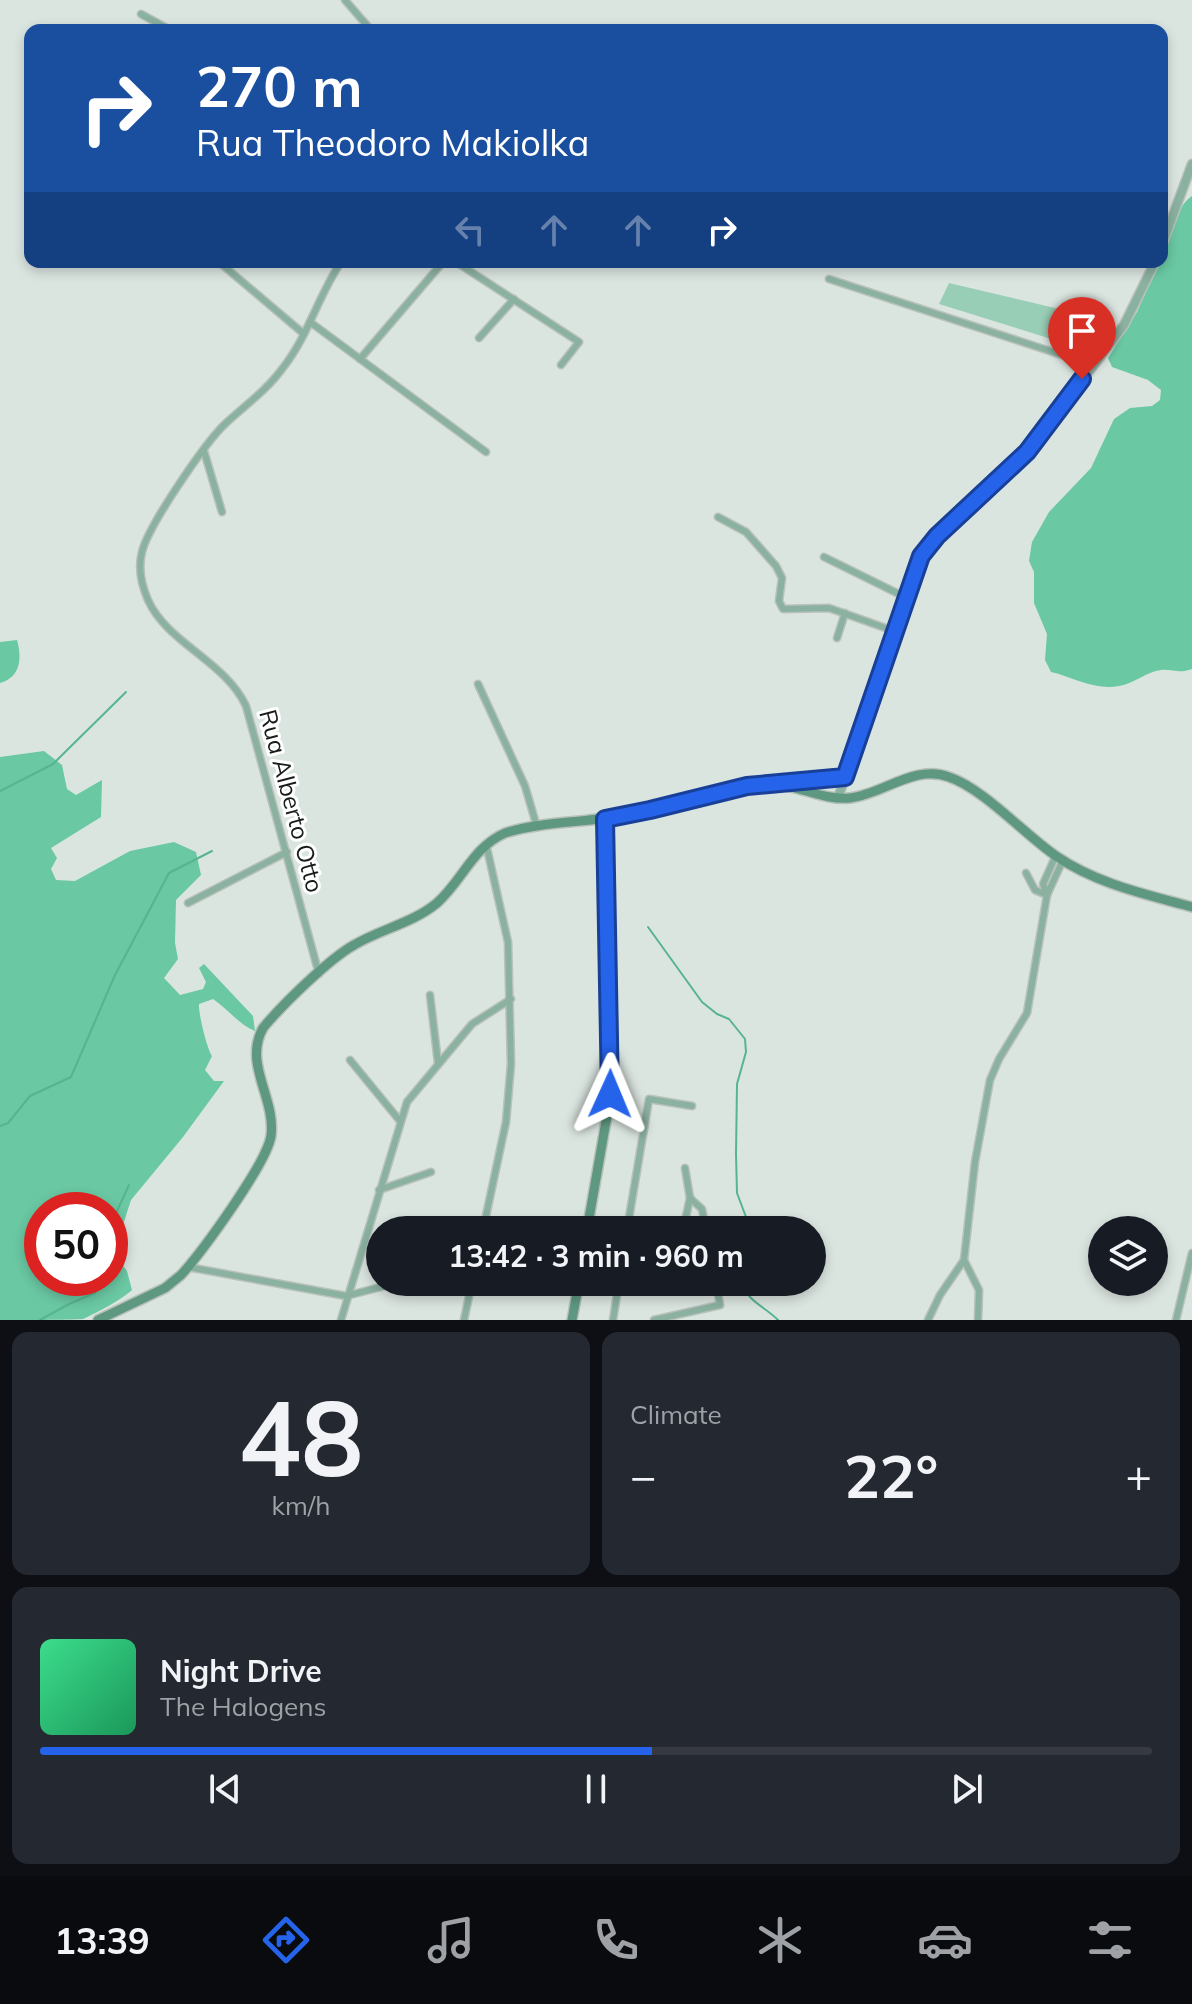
<!DOCTYPE html>
<meta charset="utf-8">
<style>
body{margin:0;font-family:Mulish,sans-serif;background:#242831;color:#f1f3f6;height:100vh;display:flex;flex-direction:column;font-size:30px;white-space:nowrap}
*{box-sizing:border-box;margin:0}
p{font-size:26px;color:#9ea1a6}
.icon{flex:none;width:44px;height:44px;fill:none;stroke:currentColor;stroke-width:2;stroke-linecap:round;stroke-linejoin:round}
.map{position:relative;height:1320px;overflow:hidden}
.drawer{display:flex;flex-direction:column;gap:12px;padding:12px;background:#0d0f14;flex:1}
.drawer>*{flex:none}
.banner{position:absolute;left:24px;top:24px;width:1144px;height:244px;border-radius:16px;box-shadow:0 4px 12px #0003;background:#1a4fa0;color:#fff;overflow:hidden}
.tools{position:absolute;left:1088px;top:1216px;display:grid;gap:16px}
.tools a{display:grid;place-items:center;width:80px;height:80px;border-radius:50%;background:#171b24;box-shadow:0 4px 12px #0003;font-size:40px}
.speed{position:absolute;left:24px;top:1192px;display:flex;gap:16px;font-size:40px;font-weight:700;text-align:center}
.speed>*{display:grid;place-content:center;width:104px;height:104px;border-radius:50%;background:#171b24;box-shadow:0 4px 12px #0003;line-height:1}
.speed .limit{border:12px solid #d22;background:#fff;color:#111}
.pin{position:absolute;display:grid;place-items:center;width:68px;height:68px;color:#fff;margin:-82px -34px;border-radius:50% 50% 50% 0;rotate:-45deg;box-shadow:0 0 8px #0007}
.pin .icon{rotate:45deg}
.me{position:absolute;width:88px;margin:-44px;rotate:1deg;stroke-linejoin:round;filter:drop-shadow(0 0 6px #0008)}
.turn{display:flex;align-items:center;gap:28px;height:168px;padding:0 40px;font-size:36px}
.turn .icon{width:104px;height:104px;stroke-width:2.5}
.turn b{display:block;font-size:56px;line-height:68px}
.lanes{display:flex;align-items:center;height:76px;padding:0 40px;background:#0003;justify-content:center;gap:40px;direction:ltr}
.lanes .off{opacity:.35}
.big{font-size:60px;font-weight:700;line-height:1.1}
.drawer .widget{flex:1;display:flex;flex-direction:column;justify-content:center;gap:12px;min-width:0;padding:0 28px;border-radius:16px;background:#242831}
.drawer .dial{align-items:center;gap:0}
.dial b{font-size:104px;line-height:1}
.song{display:flex;align-items:center;gap:24px}
.cover{width:96px;height:96px;border-radius:12px;background:linear-gradient(135deg,hsl(150 70% 55%),hsl(150 70% 35%))}
.played{height:8px;border-radius:4px;background:linear-gradient(90deg,#2563eb 55%,#363941 55%)}
.keys{display:flex;justify-content:space-around;direction:ltr}
.heat{display:flex;justify-content:space-between;align-items:center;font-size:44px;direction:ltr}
.drawer .tiles{flex:1;display:grid;gap:12px;grid-template-columns:1fr 1fr}
.widget:last-child{grid-column:span 2}
.trip{position:absolute;left:366px;top:1216px;width:460px;height:80px;border-radius:40px;background:#171b24;box-shadow:0 4px 12px #0003;font-weight:700;line-height:80px;text-align:center}
.dock{display:flex;height:128px;justify-content:space-around;align-items:center;background:#090b0e;color:#9ea1a6}
.dock .icon{width:56px;height:56px}
.dock .current{color:#2563eb}
.dock b{font-size:36px;color:#f1f3f6}
.map>svg:first-child{display:block}
</style>
<div class="map">
<svg width="1192" height="1320" viewBox="0 0 1192 1320">
<rect width="100%" height="100%" fill="#dbe5e0"/>
<!-- green -->
<path fill="#99ceb6" d="M949,283L1101,319L1087,350L939,304Z"/>
<!-- forest -->
<g fill="#6ac8a3" fill-rule="evenodd">
<path d="M1192,196V669C1178,674 1174,669 1161,670C1147,671 1134,684 1119,686C1096,691 1073,677 1051,672L1045,660L1047,634L1034,603V572L1029,561L1032,542L1049,512L1091,468L1114,419L1130,408L1152,406L1160,400L1161,390L1148,380L1112,367L1108,358L1137,312L1159,262H1162C1162,246 1178,204 1192,196Z"/>
<path d="M17,640C22,658 21,677 0,683V642Z"/>
<path d="M44,751L62,765L67,789L76,795L102,780L101,817L51,848L57,858L51,869L56,880L75,881L130,851L174,842L196,852L201,875L176,900L175,943L178,959L164,978L180,995L203,989L206,982L199,968L204,964L253,1016L255,1031C238,1024 228,1009 213,999L199,1004C198,1012 207,1049 212,1056L205,1070L214,1081H224L183,1137L131,1200L121,1231L125,1252L120,1262L127,1271L132,1290C121,1300 98,1312 83,1319C70,1320 18,1320 0,1320V757ZM42,1210H110V1278H42Z"/>
</g>
<g fill="none" stroke-linecap="round" stroke-linejoin="round">
<!-- stream -->
<g stroke="#56b490" stroke-width="2">
<path d="M0,791L53,764L126,692"/>
<path d="M648,927L702,1002L717,1014L729,1019L745,1039L746,1052L737,1084L736,1154L737,1193L746,1217L745,1230"/>
<path d="M0,1126L8,1123L30,1096L71,1077L115,975L169,873L212,851"/>
<path d="M110,1226L129,1185"/>
<path d="M741,1282C748,1302 764,1306 778,1320"/>
<path d="M40,1320L69,1304L95,1293L102,1278"/>
</g>
<!-- minor casing -->
<g stroke="#b8c1bc" stroke-width="9">
<g id="minor">
<path d="M345,0L371,30"/>
<path d="M141,14L170,30"/>
<path d="M219,262L304,334"/>
<path d="M456,262L579,342L561,365"/>
<path d="M829,279L1093,365"/>
<path d="M310,322L486,452"/>
<path d="M479,338L514,299"/>
<path d="M360,359L443,262"/>
<path d="M204,451L222,512"/>
<path d="M718,517L746,532L776,566L782,578L779,601L783,609L829,608L894,631"/>
<path d="M824,557L905,597"/>
<path d="M837,638L845,613"/>
<path d="M478,684L525,786L537,827"/>
<path d="M787,783L845,777"/>
<path d="M1026,873L1035,890L1047,895"/>
<path d="M1047,895L1043,884L1056,855"/>
<path d="M188,903L287,852"/>
<path d="M319,974L246,706C225,661 167,643 148,600C141,584 138,568 142,552C148,526 205,443 225,424C244,406 266,391 282,369C308,337 318,296 341,262"/>
<path d="M430,995L438,1063"/>
<path d="M350,1060L400,1121"/>
<path d="M379,1190L431,1172"/>
<path d="M690,1198L702,1209L706,1230"/>
<path d="M589,1223L625,1230"/>
<path d="M483,1230L506,1122L511,1064L508,942L486,844"/>
<path d="M627,1230L649,1099L692,1106"/>
<path d="M683,1230L690,1198L685,1168"/>
<path d="M964,1260L979,1290L978,1320"/>
<path d="M188,1267L346,1296L400,1282"/>
<path d="M341,1320L407,1102L472,1024L511,999"/>
<path d="M464,1320L472,1282"/>
<path d="M613,1320L619,1282"/>
<path d="M654,1320L720,1305L716,1282"/>
<path d="M928,1320L940,1295L964,1260L975,1162L990,1080L999,1059L1027,1013L1047,895L1063,860"/>
<path d="M1176,1320L1192,1253"/>
</g>
</g>
<!-- tertiary casing -->
<g stroke="#b8c1bc" stroke-width="11">
<g id="tertiary">
<path d="M1162,245L1192,164"/>
<path d="M838,798L921,556L937,536L1035,443L1124,325L1155,262"/>
</g>
</g>
<!-- secondary casing -->
<g stroke="#b8c1bc" stroke-width="12">
<g id="secondary">
<path d="M587,1230L608,1110L611,1079L605,819"/>
<path d="M98,1320L165,1288L181,1275C202,1252 267,1163 271,1136C276,1098 243,1064 263,1028C282,1005 329,959 354,945C381,929 413,923 437,903C462,881 473,847 505,833C543,821 586,823 625,815C671,807 721,785 767,784C796,783 822,801 850,798C884,794 914,764 949,777C984,789 1024,834 1056,856C1097,884 1145,894 1192,907"/>
<path d="M572,1320L579,1282"/>
</g>
</g>
<!-- minor -->
<use href="#minor" stroke="#8bb1a0" stroke-width="6"/>
<!-- tertiary -->
<use href="#tertiary" stroke="#8bb1a0" stroke-width="8"/>
<!-- secondary -->
<use href="#secondary" stroke="#5e9880" stroke-width="9"/>
</g>
<g fill="none" stroke-linecap="round" stroke-linejoin="round">
<!-- route casing -->
<g stroke="#184099" stroke-width="20">
<path id="route" d="M610,1094L605,819L650,810L747,786L845,777L921,556L937,536L1027,452L1082,379"/>
</g>
<!-- route -->
<use href="#route" stroke="#2563eb" stroke-width="14"/>
</g>
<g text-anchor="middle" stroke-width="6" stroke-linejoin="round" paint-order="stroke">
<!-- street labels -->
<g font-size="24" fill="#171b19" stroke="#fff">
<text transform="translate(291 801) rotate(75)" y="8">Rua Alberto Otto</text>
</g>
</g>
</svg>
<div class="tools">
<a><svg class="icon" aria-label="layers" viewBox="0 0 24 24"><path d="M12 4l9 5-9 5-9-5zM3 14l9 5 9-5"/></svg></a>
</div>
<div class="speed"><div class="limit">50</div></div>
<div class="pin" style="left:1082px;top:379px;background:#d93025"><svg class="icon" aria-label="arrive" viewBox="0 0 24 24"><path d="M6 21V4h12l-3 4 3 4H6"/></svg></div>
<svg class="me" style="left:610px;top:1094px" viewBox="-20 -20 40 40"><path d="M0-17L14 15 0 8-14 15z" fill="#2563eb" stroke="#fff" stroke-width="4"/></svg>
<div class="trip">13:42 · 3 min · 960 m</div>
<div class="banner">
<div class="turn"><svg class="icon" aria-label="right" viewBox="0 0 24 24"><path d="M7 20v-9h11M14 6l5 5-5 5"/></svg><div><b>270 m</b>Rua Theodoro Makiolka</div></div>
<div class="lanes"><svg class="icon off" aria-label="left" viewBox="0 0 24 24"><path d="M17 20v-9H6M10 6l-5 5 5 5"/></svg><svg class="icon off" aria-label="ahead" viewBox="0 0 24 24"><path d="M12 20V5M6 11l6-6 6 6"/></svg><svg class="icon off" aria-label="ahead" viewBox="0 0 24 24"><path d="M12 20V5M6 11l6-6 6 6"/></svg><svg class="icon" aria-label="right" viewBox="0 0 24 24"><path d="M7 20v-9h11M14 6l5 5-5 5"/></svg></div>
</div>
</div>
<section class="drawer">
<div class="tiles">
<div class="widget dial"><b>48</b><p>km/h</p></div>
<div class="widget"><p>Climate</p>
<div class="heat"><a>−</a><b class="big">22°</b><a>+</a></div>
</div>
<div class="widget">
<div class="song"><i class="cover"></i><div><b>Night Drive</b><p>The Halogens</p></div></div>
<div class="played"></div>
<div class="keys"><svg class="icon" aria-label="previous" viewBox="0 0 24 24"><path d="M18 5L8 12l10 7zM5 5v14"/></svg><svg class="icon" aria-label="pause" viewBox="0 0 24 24"><path d="M8 5v14M16 5v14"/></svg><svg class="icon" aria-label="next" viewBox="0 0 24 24"><path d="M6 5l10 7-10 7zM19 5v14"/></svg></div>
</div>
</div>
</section>
<nav class="dock">
<b>13:39</b>
<svg class="icon current" aria-label="directions" viewBox="0 0 24 24"><path d="M12 3l9 9-9 9-9-9zM9 14v-3h6M13 9l2 2-2 2"/></svg>
<svg class="icon" aria-label="music" viewBox="0 0 24 24"><path d="M9 18V5l10-2v13"/><circle cx="6" cy="18" r="3"/><circle cx="16" cy="16" r="3"/></svg>
<svg class="icon" aria-label="phone" viewBox="0 0 24 24"><path d="M5 4h4l2 5-3 2q2 4 5 5l2-3 5 2v4C11 20 4 13 5 4z"/></svg>
<svg class="icon" aria-label="climate" viewBox="0 0 24 24"><path d="M12 3v18M4 7l16 10M4 17L20 7"/></svg>
<svg class="icon" aria-label="car" viewBox="0 0 24 24"><path d="M5 17H2v-5l4-1 3-4h7l3 4 3 1v5h-3M9 17h6M6 11h13"/><circle cx="7" cy="17" r="2"/><circle cx="17" cy="17" r="2"/></svg>
<svg class="icon" aria-label="filters" viewBox="0 0 24 24"><path d="M4 7h16M4 17h16"/><circle cx="9" cy="7" r="2"/><circle cx="15" cy="17" r="2"/></svg>
</nav>
